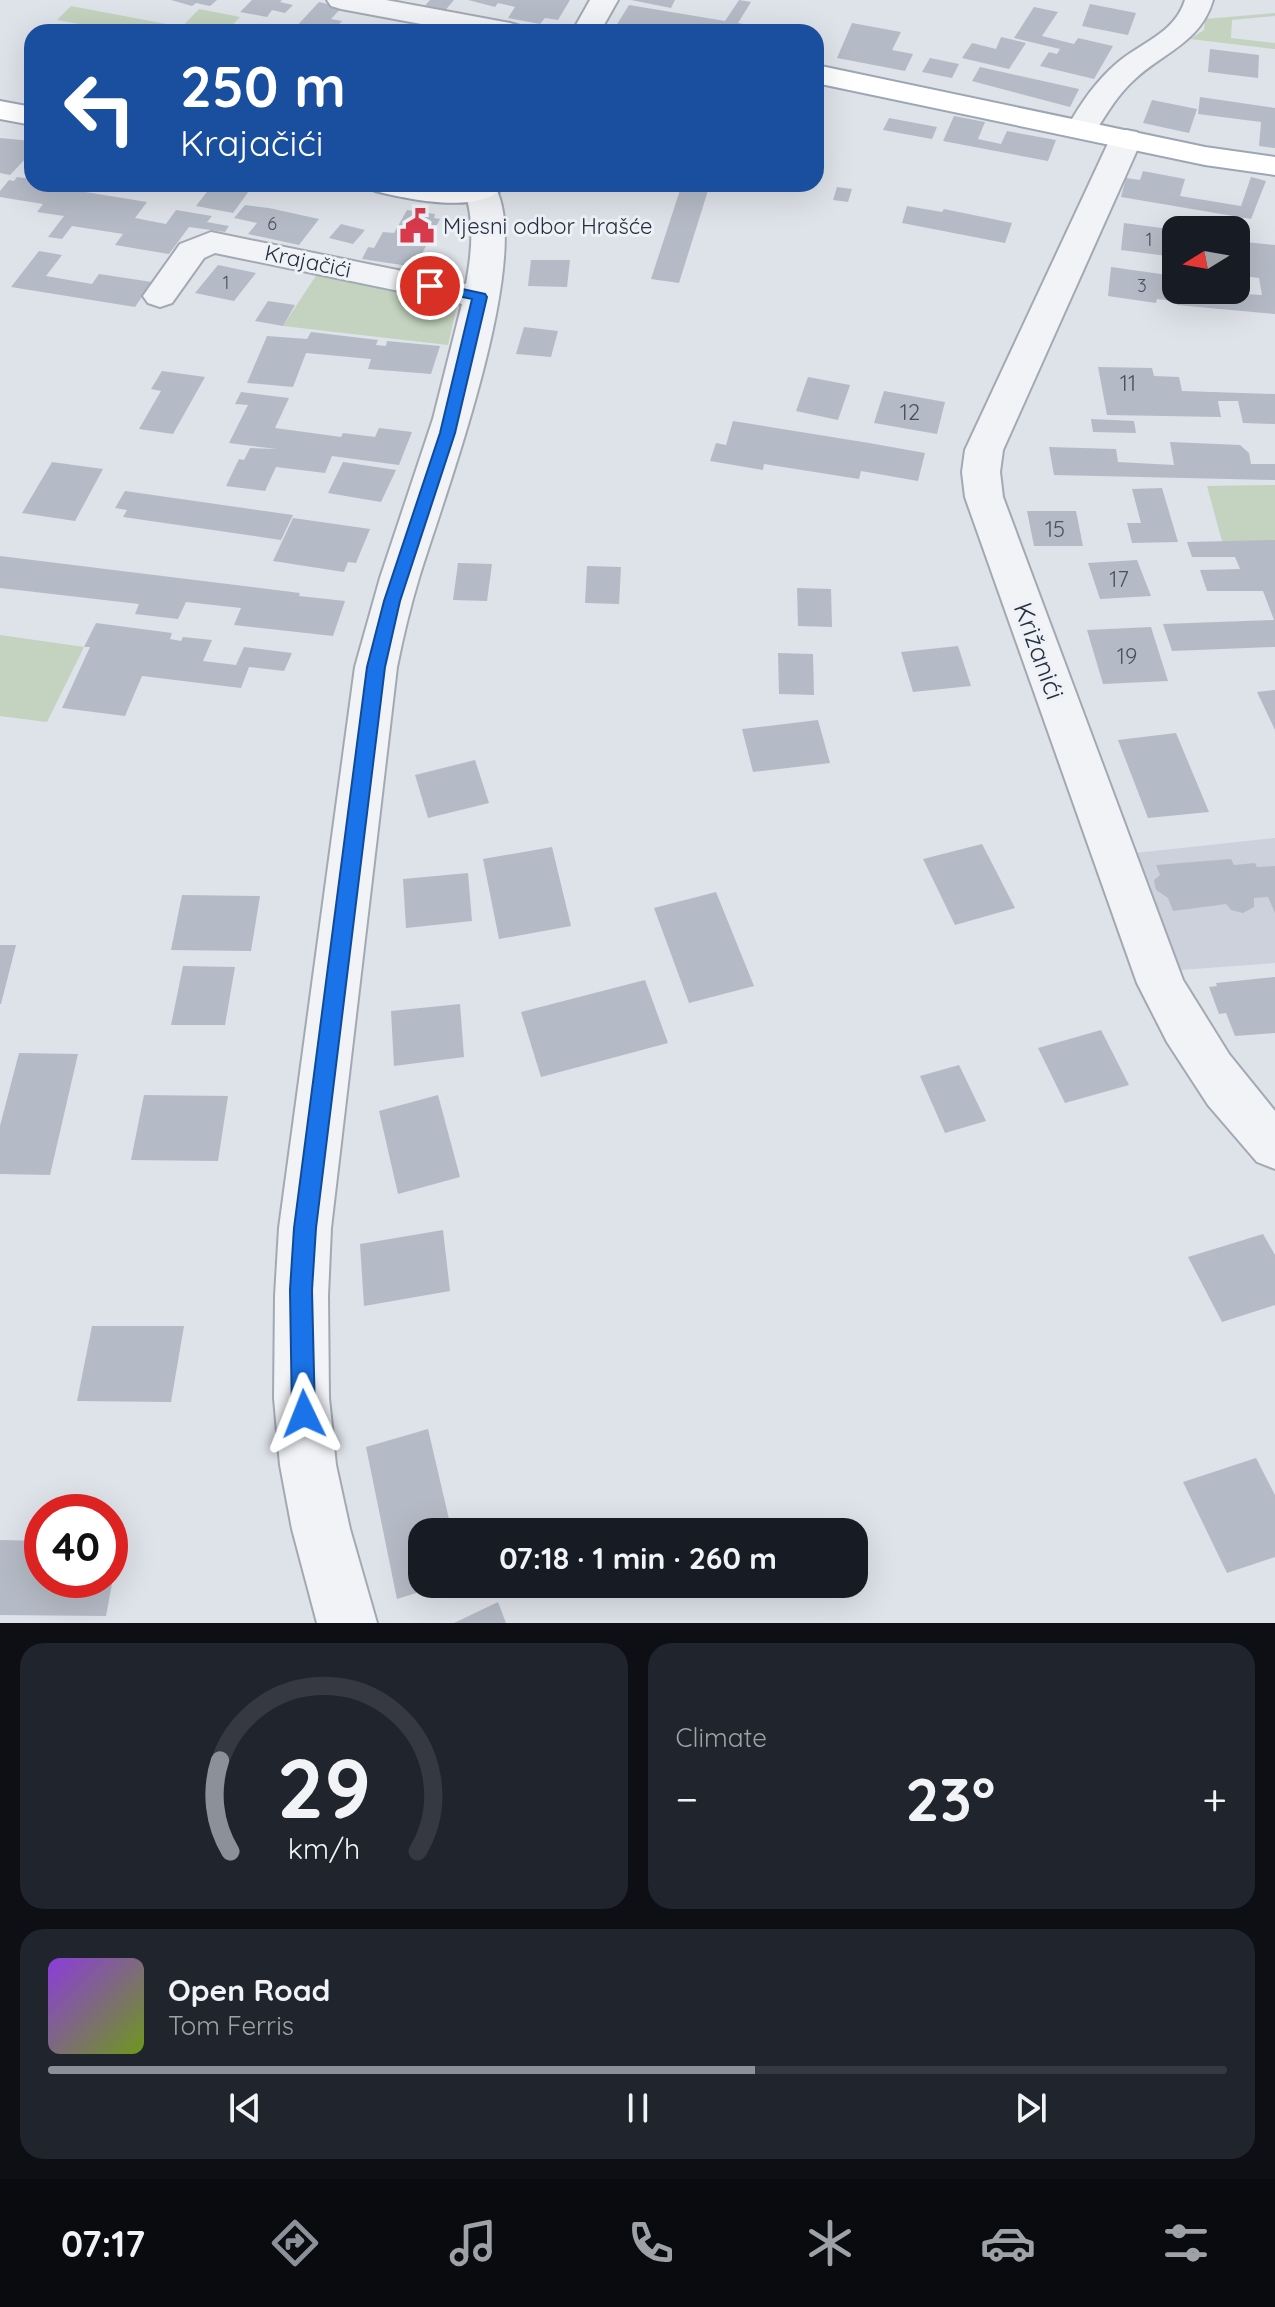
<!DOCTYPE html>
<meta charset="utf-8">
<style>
body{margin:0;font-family:Quicksand,sans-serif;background:#20242c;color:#f1f3f6;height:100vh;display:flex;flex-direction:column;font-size:30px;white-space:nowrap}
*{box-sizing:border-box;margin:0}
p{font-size:26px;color:#9ea1a6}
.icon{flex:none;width:44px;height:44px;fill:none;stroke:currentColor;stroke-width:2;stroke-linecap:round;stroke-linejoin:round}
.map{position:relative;height:1623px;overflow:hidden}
.panel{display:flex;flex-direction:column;gap:20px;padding:20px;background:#0d0f14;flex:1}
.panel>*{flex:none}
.top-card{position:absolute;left:24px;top:24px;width:800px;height:168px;border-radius:24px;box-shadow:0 8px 32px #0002;background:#1a4fa0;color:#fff;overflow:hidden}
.needle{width:52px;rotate:259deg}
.fabs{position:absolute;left:1162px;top:216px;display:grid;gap:16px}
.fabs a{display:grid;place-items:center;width:88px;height:88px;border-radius:16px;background:#171b24;box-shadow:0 8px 32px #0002;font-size:40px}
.speed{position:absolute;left:24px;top:1494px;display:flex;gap:16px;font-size:40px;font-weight:700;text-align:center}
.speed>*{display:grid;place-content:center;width:104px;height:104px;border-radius:50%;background:#171b24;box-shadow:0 8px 32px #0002;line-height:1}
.speed .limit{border:12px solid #d22;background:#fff;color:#111}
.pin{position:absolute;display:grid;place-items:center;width:68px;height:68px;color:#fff;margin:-34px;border:4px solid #fff;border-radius:50%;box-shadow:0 2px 8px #0007}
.me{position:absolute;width:88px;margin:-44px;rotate:358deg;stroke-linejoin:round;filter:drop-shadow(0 0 6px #0008)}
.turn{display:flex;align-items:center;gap:28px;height:168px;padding:0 24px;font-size:36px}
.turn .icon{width:104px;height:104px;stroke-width:2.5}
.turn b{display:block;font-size:56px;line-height:68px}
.big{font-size:60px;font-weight:700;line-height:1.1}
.panel .tile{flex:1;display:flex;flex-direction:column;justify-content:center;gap:12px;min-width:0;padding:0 28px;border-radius:24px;background:#20242c}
.panel .dial{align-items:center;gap:0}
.dial svg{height:208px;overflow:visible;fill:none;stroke:#363941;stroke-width:7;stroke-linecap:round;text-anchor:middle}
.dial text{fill:#f1f3f6;stroke:none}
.song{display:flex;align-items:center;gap:24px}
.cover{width:96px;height:96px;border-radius:12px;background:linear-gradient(135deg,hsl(270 70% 55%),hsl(80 70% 35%))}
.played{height:8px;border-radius:4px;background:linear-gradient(90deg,#8c9099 60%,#363941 60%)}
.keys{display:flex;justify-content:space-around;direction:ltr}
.heat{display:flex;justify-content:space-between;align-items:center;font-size:44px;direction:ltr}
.panel .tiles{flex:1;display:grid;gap:20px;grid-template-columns:1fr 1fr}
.tile:last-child{grid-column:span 2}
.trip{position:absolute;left:408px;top:1518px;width:460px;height:80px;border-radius:24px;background:#171b24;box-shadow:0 8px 32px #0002;font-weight:700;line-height:80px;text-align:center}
.tab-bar{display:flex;height:128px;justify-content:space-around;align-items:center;background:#090b0e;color:#9ea1a6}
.tab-bar .icon{width:56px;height:56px}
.tab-bar .selected{color:#8c9099}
.tab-bar b{font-size:36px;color:#f1f3f6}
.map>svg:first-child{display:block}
</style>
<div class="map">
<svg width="1275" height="1623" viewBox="0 0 1275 1623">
<rect width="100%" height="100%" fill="#dee2e9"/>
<!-- built -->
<path fill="#ccd1db" d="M1275,838V963L1180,970L1135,853Z"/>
<!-- green -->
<g fill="#c3d3bf">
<path d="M71,6L182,27L199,9L240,17L226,32H123L57,20Z"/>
<path d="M1275,13V16L1232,20L1231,38L1275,43V49L1190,39L1204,30L1205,19Z"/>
<path d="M319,271L453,301L456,310L448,345L283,326Z"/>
<path d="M1275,485V545H1223L1207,486Z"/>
<path d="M0,635L84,647L47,722L0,716Z"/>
</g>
<!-- building -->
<g fill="#b5bbc6">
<path d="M171,0H217L210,6L196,3L192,6Z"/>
<path d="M252,0H282L280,2L293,5L285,13L272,10L267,17L240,12Z"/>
<path d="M430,0H454L443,13L422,9Z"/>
<path d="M468,0H570L558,20L545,18L540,24L508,18L515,7L498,3L495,7Z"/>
<path d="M631,0H675L671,8Z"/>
<path d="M739,0L751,2L738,23L760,27L758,32H715L683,27L680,32H652L616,26L629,5L725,21Z"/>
<path d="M319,2L342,7L331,19L342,21L332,32L293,30Z"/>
<path d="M1090,4L1136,13L1128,35L1082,26Z"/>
<path d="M1034,7L1058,12L1042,36L1074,44L1078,38L1113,46L1094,79L1040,66L1049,52L1057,54L1060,49L1014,38Z"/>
<path d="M852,23L901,32L892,50L913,54L905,71L837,58Z"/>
<path d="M1001,37L1026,43L1009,69L962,58L972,43L996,49Z"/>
<path d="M1210,49L1259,55L1258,78L1208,72Z"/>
<path d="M930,58L959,64L952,78L922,72Z"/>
<path d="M980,67L1079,89L1070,107L972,81Z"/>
<path d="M1200,97L1275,108V148L1259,146L1261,122L1198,114Z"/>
<path d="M1152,100L1197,109L1189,133L1143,123Z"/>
<path d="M954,116L985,122L978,139L1001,144L1007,131L1056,140L1048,161L943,141Z"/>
<path d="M889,118L937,127L932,139L883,130Z"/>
<path d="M0,138L32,141V152L10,175L0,173Z"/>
<path d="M1143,171L1185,179L1180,196L1241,206L1251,177L1266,181L1251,219L1121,197L1126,178L1140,180Z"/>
<path d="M17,177L32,179V184H65L61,188L147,202L135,218L166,224L176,210L212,216L207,222L229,226L225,232L189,227L169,254L115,245L123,234L72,226L62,239L48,237L64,216L37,212L43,204L0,197V191L9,180L14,181Z"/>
<path d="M213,184H254L233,213L196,206Z"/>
<path d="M682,184H710L679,283L651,279Z"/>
<path d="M837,187L852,189L848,202L833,200Z"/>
<path d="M245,205L269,208L319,219L299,245L248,234L257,223L234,218Z"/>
<path d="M907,206L942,212L944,209L1012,223L1005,243L902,223Z"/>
<path d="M407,210L435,214L434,218L440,219L415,267L362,259L368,247L374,248L383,232L394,233Z"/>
<path d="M1124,223L1176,230V254L1168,253L1167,256L1121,250Z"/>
<path d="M341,224L365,230L353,244L329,238Z"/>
<path d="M1236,241L1275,245V314L1177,305L1176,290L1262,295L1259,278L1236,275Z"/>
<path d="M39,251L62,255L46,276L92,284L99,274L152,282L135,307L11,287Z"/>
<path d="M531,260H570L567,287L528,286Z"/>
<path d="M218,265L256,273L234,301L195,293Z"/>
<path d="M1111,267L1175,276L1173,301L1157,299L1156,303L1108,296Z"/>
<path d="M268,301L295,305L283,326L255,321Z"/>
<path d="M524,327L558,331L551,357L516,354Z"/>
<path d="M311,332L378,340L376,345L386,346L387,341L440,346L431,374L368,369L371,359L306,353L293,387L247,383L267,336L307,339Z"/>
<path d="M1098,367L1152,368L1154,376L1179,377L1182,391L1275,394V424L1243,423L1238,401H1218L1221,417L1107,415Z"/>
<path d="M162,371L205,377L173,434L139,429L161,391L151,389Z"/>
<path d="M808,377L850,385L838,420L796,411Z"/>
<path d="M884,391L945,402L937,434L874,423Z"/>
<path d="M241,392L289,398L275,428L341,437L343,433L375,437L379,428L412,432L399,465L332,456L325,473L276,467L265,491L226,486L239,459L244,460L250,448L277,449L229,443L248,405L235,404Z"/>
<path d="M1091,419L1134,421L1136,433L1093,432Z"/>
<path d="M733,421L869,443L925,453L918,481L861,471L859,479L764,464L763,470L710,461L716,443L726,445Z"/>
<path d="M1170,442L1240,445L1249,453L1251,464H1275V480L1054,475L1049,447L1116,449L1118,462L1174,465Z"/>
<path d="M52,462L103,469L75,521L22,513Z"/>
<path d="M343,462L396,470L381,502L328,493Z"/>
<path d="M1162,488L1178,542L1132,543L1127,523H1141L1132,489Z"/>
<path d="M125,491L293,515L281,540L123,517L127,510L115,508Z"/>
<path d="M1027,511H1076L1083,546H1034Z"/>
<path d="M293,518L370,529L356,563L348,562L344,572L273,561Z"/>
<path d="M1275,540V647L1172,651L1163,624L1274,620L1263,591H1207L1200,570L1240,569L1235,557H1192L1187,542Z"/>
<path d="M0,556L300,593L299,596L345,601L333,636L234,625L241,608L186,602L178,619L135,614L139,604L0,588Z"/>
<path d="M1137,560L1151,596L1100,599L1088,563Z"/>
<path d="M458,563L492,564L487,601L453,600Z"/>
<path d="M587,566L621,567L619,604L585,603Z"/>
<path d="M797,588L831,589L832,627L798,626Z"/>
<path d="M96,623L172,633L170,639L181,641L183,637L212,640L203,661L236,665L244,647L292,653L284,671L249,667L241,688L142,676L125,716L62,708L90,647H84Z"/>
<path d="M1151,627L1168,681L1103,684L1087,630Z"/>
<path d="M958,646L971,686L913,692L901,652Z"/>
<path d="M778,653L813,654L814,695L779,694Z"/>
<path d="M1275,690V730L1257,692Z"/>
<path d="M818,720L830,763L753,772L742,729Z"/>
<path d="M1176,733L1209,812L1148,818L1118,740Z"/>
<path d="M475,760L489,803L428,818L415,775Z"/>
<path d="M982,844L1015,908L955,925L923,859Z"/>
<path d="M552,847L571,926L499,939L483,859Z"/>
<path d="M1231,859L1234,865L1255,863L1257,867L1275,866V913L1268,897L1254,898V907L1243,913L1231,910L1226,904L1173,911L1168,898L1156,890L1154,880L1160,875L1156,865Z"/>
<path d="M468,873L472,921L406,928L403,879Z"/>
<path d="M716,892L754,986L689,1003L654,908Z"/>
<path d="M182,895L260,896L251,951L171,950Z"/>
<path d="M0,945H16L1,1004H0Z"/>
<path d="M183,966L235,967L225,1025H171Z"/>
<path d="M1275,977V1033L1235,1036L1226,1013L1219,1014L1209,987L1217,986L1216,983Z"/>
<path d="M645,980L668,1043L541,1077L521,1012Z"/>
<path d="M460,1004L464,1057L394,1066L391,1011Z"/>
<path d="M1101,1030L1129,1085L1065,1103L1038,1048Z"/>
<path d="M19,1053L78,1054L50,1175L0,1174V1126Z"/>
<path d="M959,1065L986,1121L945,1133L920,1076Z"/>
<path d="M144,1095L228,1096L218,1161L131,1160Z"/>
<path d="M438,1095L460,1177L398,1194L379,1111Z"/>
<path d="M443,1230L450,1291L364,1306L360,1244Z"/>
<path d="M1263,1234L1275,1255V1305L1222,1322L1188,1257Z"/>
<path d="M92,1326H184L171,1402L77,1401Z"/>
<path d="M428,1429L452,1532H422V1584L442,1585L397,1599L366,1447Z"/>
<path d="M1256,1458L1275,1495V1557L1227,1573L1183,1482Z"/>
<path d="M0,1540L42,1541V1580H110V1541H120L106,1616L0,1615Z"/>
<path d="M498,1602L506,1623H454Z"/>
</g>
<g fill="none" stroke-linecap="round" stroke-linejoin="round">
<!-- minor casing -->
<g stroke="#a3a9b3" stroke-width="4">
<g id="minor">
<path d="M327,0H386L510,23L520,26L524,32H464L341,9L331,6Z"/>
<path d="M590,0H618L600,32H572Z"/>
<path d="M1185,0H1213C1201,42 1164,52 1135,79C1117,95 1106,115 1093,135L1082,137L1071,135L1067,128C1080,104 1096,81 1117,63C1142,42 1175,33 1185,0Z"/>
<path d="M1126,130L1137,132L1142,139L1003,450L1000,472L1003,497L1183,980L1229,1054L1275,1111V1169L1257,1162L1208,1105L1167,1042L1137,983L965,497L962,472L965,450L1110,139L1115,132Z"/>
<path d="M467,184H493C538,249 442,502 419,578C410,608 403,637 397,667L331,1228L328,1296L329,1398L336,1465L350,1529L377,1623H317L292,1529L280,1465L274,1398L275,1296L279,1228L355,667L380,578L433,419L462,304L215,253L204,258L172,303L160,307L148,303L143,296L180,244L211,232L466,284C472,251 475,221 464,189Z"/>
</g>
</g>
<!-- major casing -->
<g stroke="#9da6b5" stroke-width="4">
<g id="major">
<path d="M816,65L1205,147L1275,157V175L1205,165L816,83Z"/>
<path d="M0,101L32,107V125L0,119Z"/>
<path d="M370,184H506C484,216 407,199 375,191Z"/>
</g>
</g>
<!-- minor -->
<use href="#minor" fill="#f1f3f7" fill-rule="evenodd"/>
<!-- major -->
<use href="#major" fill="#fff" fill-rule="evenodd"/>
</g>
<!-- route -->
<path fill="#1a73e8" stroke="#114b97" stroke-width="2" d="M430,282L485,294L487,297L455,433L400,601L385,667L316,1228L312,1290L315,1414L312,1422L304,1425L295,1422L292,1414L290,1290L294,1228L367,667L384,601L440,433L472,299L425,289V283Z"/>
<!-- icons -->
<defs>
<g id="civic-bare" transform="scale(2.76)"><path d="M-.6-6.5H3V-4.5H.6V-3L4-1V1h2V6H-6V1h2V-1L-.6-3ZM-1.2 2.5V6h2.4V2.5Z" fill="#d63a4c" stroke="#eef1f6" stroke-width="2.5" paint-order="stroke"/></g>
</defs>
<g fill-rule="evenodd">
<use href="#civic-bare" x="417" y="226"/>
</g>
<g text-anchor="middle" stroke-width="6" stroke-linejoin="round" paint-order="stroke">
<!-- far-number labels -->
<g font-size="18" fill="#4a5262">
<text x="272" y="230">6</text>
<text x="1149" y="246">1</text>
<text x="226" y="289">1</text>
<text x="1142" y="292">3</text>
</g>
<!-- far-poi labels -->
<g font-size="22" fill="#262f40" stroke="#eef1f6" text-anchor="start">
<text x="443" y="234">Mjesni odbor Hrašće</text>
</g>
<!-- far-street labels -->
<g font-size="22" fill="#262f40" stroke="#eef1f6">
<text transform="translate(308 261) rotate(12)" y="8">Krajačići</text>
</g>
<!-- number labels -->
<g font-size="22" fill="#4a5262">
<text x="1128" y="391">11</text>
<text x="910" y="420">12</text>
<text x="1055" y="537">15</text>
<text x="1119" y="587">17</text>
<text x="1127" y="664">19</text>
</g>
<!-- street labels -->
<g font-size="26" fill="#262f40" stroke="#eef1f6">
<text transform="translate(1039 651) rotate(70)" y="9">Križanići</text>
</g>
</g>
</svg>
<div class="fabs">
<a><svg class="needle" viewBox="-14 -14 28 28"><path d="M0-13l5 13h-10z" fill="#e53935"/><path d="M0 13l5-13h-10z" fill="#9ea1a6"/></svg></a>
</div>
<div class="speed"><div class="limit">40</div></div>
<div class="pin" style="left:430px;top:286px;background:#d93025"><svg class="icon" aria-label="arrive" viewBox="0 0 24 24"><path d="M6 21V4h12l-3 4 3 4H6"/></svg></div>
<svg class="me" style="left:304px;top:1414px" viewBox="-20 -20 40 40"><path d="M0-17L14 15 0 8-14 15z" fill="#1a73e8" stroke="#fff" stroke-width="4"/></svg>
<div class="trip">07:18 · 1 min · 260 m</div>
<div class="top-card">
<div class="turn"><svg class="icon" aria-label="left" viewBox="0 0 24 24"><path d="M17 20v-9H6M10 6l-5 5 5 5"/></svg><div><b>250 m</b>Krajačići</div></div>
</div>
</div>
<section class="panel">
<div class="tiles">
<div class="tile dial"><svg viewBox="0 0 100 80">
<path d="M14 69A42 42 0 1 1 86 69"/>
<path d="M14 69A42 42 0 0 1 10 34" stroke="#8c9099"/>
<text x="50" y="56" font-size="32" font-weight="700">29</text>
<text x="50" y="72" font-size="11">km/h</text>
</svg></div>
<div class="tile"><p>Climate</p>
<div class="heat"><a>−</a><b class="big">23°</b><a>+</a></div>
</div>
<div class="tile">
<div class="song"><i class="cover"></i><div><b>Open Road</b><p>Tom Ferris</p></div></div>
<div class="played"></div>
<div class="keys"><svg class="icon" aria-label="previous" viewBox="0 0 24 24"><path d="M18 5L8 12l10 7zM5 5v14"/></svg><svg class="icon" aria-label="pause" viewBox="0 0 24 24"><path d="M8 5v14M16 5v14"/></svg><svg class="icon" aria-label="next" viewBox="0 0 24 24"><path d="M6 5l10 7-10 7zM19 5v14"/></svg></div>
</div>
</div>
</section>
<nav class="tab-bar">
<b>07:17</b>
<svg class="icon selected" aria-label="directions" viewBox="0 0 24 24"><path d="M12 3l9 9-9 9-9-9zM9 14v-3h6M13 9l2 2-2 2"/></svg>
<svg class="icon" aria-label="music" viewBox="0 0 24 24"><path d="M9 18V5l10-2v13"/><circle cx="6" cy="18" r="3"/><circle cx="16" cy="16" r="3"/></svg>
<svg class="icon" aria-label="phone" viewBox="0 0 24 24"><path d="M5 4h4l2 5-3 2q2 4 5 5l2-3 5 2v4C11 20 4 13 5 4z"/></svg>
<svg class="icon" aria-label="climate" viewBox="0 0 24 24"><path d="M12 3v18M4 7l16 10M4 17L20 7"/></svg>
<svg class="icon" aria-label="car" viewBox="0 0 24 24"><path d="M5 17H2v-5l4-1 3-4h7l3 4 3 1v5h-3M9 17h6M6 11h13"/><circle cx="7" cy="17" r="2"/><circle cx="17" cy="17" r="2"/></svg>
<svg class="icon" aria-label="filters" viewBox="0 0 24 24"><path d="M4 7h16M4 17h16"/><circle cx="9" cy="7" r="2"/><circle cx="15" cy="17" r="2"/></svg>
</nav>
